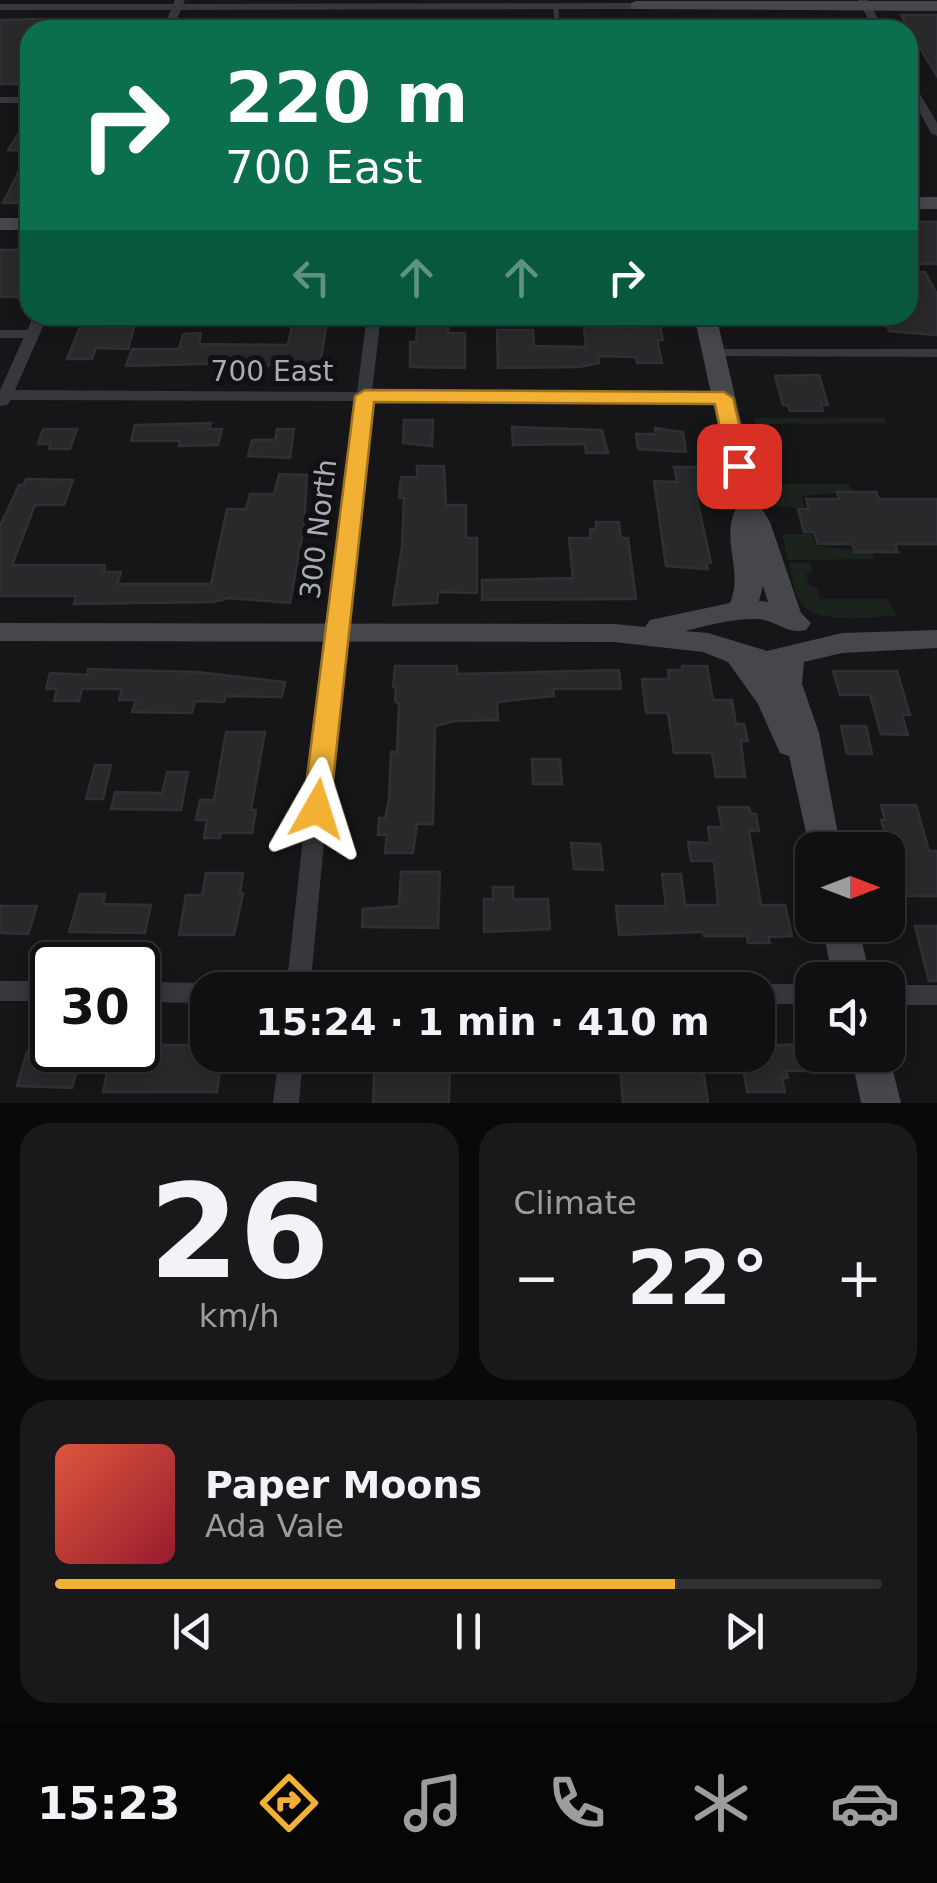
<!DOCTYPE html>
<meta charset="utf-8">
<style>
body{margin:0;font-family:"DejaVu Sans",sans-serif;background:#19191b;color:#f1f3f6;height:100vh;display:flex;flex-direction:column;font-size:38px;white-space:nowrap}
*{box-sizing:border-box;margin:0}
p{font-size:32px;color:#9c9d9f}
.icon{flex:none;width:55px;height:55px;fill:none;stroke:currentColor;stroke-width:2;stroke-linecap:round;stroke-linejoin:round}
.map{position:relative;height:1103px;overflow:hidden}
.details{display:flex;flex-direction:column;gap:20px;padding:20px;background:#09090a;flex:1}
.details>*{flex:none}
.hud{position:absolute;left:20px;top:20px;width:898px;height:305px;border-radius:30px;box-shadow:0 5px 15px #0003,0 0 0 2px #303032;background:#0b6e4f;color:#fff;overflow:hidden}
.needle{width:65px;rotate:90deg}
.buttons{position:absolute;left:795px;top:832px;display:grid;gap:20px}
.buttons a{display:grid;place-items:center;width:110px;height:110px;border-radius:20px;background:#101012;box-shadow:0 5px 15px #0003,0 0 0 2px #303032;font-size:50px}
.speed{position:absolute;left:30px;top:942px;display:flex;gap:20px;font-size:50px;font-weight:700;text-align:center}
.speed>*{display:grid;place-content:center;width:130px;height:130px;border-radius:50%;background:#101012;box-shadow:0 5px 15px #0003,0 0 0 2px #303032;line-height:1}
.speed .limit{border:5px solid #111;border-radius:15px;background:#fff;color:#111}
.pin{position:absolute;display:grid;place-items:center;width:85px;height:85px;color:#fff;margin:-42px;border-radius:20px;box-shadow:0 5px 15px #0006}
.me{position:absolute;width:110px;margin:-55px;rotate:6deg;stroke-linejoin:round;filter:drop-shadow(0 0 8px #0008)}
.turn{display:flex;align-items:center;gap:35px;height:210px;padding:0 40px;font-size:45px}
.turn .icon{width:130px;height:130px;stroke-width:2.5}
.turn b{display:block;font-size:70px;line-height:85px}
.lanes{display:flex;align-items:center;height:95px;padding:0 40px;background:#0003;justify-content:center;gap:50px;direction:ltr}
.lanes .off{opacity:.35}
.big{font-size:75px;font-weight:600;line-height:1.1}
.details .tile{flex:1;display:flex;flex-direction:column;justify-content:center;gap:15px;min-width:0;padding:0 35px;border-radius:30px;background:#19191b}
.details .dial{align-items:center;gap:0}
.dial b{font-size:130px;line-height:1}
.song{display:flex;align-items:center;gap:30px}
.cover{width:120px;height:120px;border-radius:15px;background:linear-gradient(135deg,hsl(10 70% 55%),hsl(350 70% 35%))}
.played{height:10px;border-radius:5px;background:linear-gradient(90deg,#f2b134 75%,#303032 75%)}
.keys{display:flex;justify-content:space-around;direction:ltr}
.heat{display:flex;justify-content:space-between;align-items:center;font-size:55px;direction:ltr}
.details .tiles{flex:1;display:grid;gap:20px;grid-template-columns:1fr 1fr}
.tile:last-child{grid-column:span 2}
.trip{position:absolute;left:190px;top:972px;width:585px;height:100px;border-radius:30px;background:#101012;box-shadow:0 5px 15px #0003,0 0 0 2px #303032;font-weight:600;line-height:100px;text-align:center}
.dock{display:flex;height:160px;justify-content:space-around;align-items:center;background:#060607;color:#9c9d9f}
.dock .icon{width:70px;height:70px}
.dock .selected{color:#f2b134}
.dock b{font-size:45px;color:#f1f3f6}
.map>svg:first-child{display:block}
</style>
<div class="map">
<svg width="937" height="1103" viewBox="0 0 937 1103">
<rect width="100%" height="100%" fill="#161618"/>
<!-- green -->
<g fill="#1c231d">
<path d="M754,418H884L886,423L769,424L776,457L764,459Z"/>
<path d="M770,484H848L853,492L802,496L804,507H776Z"/>
<path d="M782,534H812L816,546L872,552L874,559L788,560Z"/>
<path d="M789,563H810L812,571L806,574L810,587H817L820,599H887L897,616C872,616 817,626 801,603C794,592 792,576 789,563Z"/>
</g>
<!-- building -->
<g fill="#29292c" stroke="#303034" stroke-width="2.5">
<path d="M901,15H937V76L912,35Z"/>
<path d="M43,19L37,30H30V84H0V20Z"/>
<path d="M30,116V188L22,203H3L29,151L8,150Z"/>
<path d="M908,222H937V264H914L908,250Z"/>
<path d="M0,250H30V274L21,297H0Z"/>
<path d="M908,272H925L937,294V335L889,331L883,315H908Z"/>
<path d="M85,315H110L106,327H134L128,349L96,348L92,359H67Z"/>
<path d="M294,315L328,316L320,365H269L260,369L240,366L241,363L126,366L132,349H179L183,334L201,333L199,344L288,345Z"/>
<path d="M449,315L448,333H465V368L410,367V342H416L418,316Z"/>
<path d="M636,315H658L663,340H658V344L662,363H637L636,357L598,356L599,363L579,367L498,368L497,330H533L534,346L586,347L584,326L638,327Z"/>
<path d="M819,375L828,405H821L823,411H790L788,405H783L775,376Z"/>
<path d="M404,420H433L432,446L403,443Z"/>
<path d="M211,423L209,429H222L218,445L179,446L180,441H131L135,425Z"/>
<path d="M512,427L602,430L608,453H586L585,444L513,445Z"/>
<path d="M655,428L683,432L686,452L638,449L636,434H656Z"/>
<path d="M43,429H77L70,449H49L51,444H38Z"/>
<path d="M277,429H294L290,458L248,456L252,440H275Z"/>
<path d="M417,466H444L446,505H466V538H477V593L438,592L437,603L393,605L402,547L404,498H399L401,477H417Z"/>
<path d="M674,467H698L702,494H696L711,563H706L708,569L666,566L654,481L677,482Z"/>
<path d="M279,474L307,475L304,526L290,603L229,598L214,602L74,604L76,596H0V526L19,485H24L26,479L73,480L64,505H35L12,565H105L104,572H121L117,584H211L227,509H246L250,494H274Z"/>
<path d="M837,492H876L879,499H937V544H895L898,552H855L852,544H818L814,532H804L798,509H809L806,499H839Z"/>
<path d="M596,522H619L621,538H628L636,599L482,600V580L573,578L569,538H591L590,529H596Z"/>
<path d="M395,666H457V674L619,670L621,689H553L554,696L497,702L498,720L455,721L435,726L433,824H417L413,853H385L387,835H378L379,818H385L389,800L391,752H397L399,704L395,701L396,687H393Z"/>
<path d="M682,666H707L713,700H732L736,724H744L748,741H741L745,777H716L712,753H674L668,713H646L642,679H669L668,670H682Z"/>
<path d="M88,669L197,672L285,682L282,697L226,696L224,702L195,701L192,713L132,712L136,700H119L122,689H82L79,701H54L57,689H46L50,673L88,675Z"/>
<path d="M833,671H897L910,715H902L908,735L881,734L870,695H840Z"/>
<path d="M841,726H866L872,754H847Z"/>
<path d="M226,732H265L251,810H256L252,833H221L220,838H204L207,820H196L200,800H214Z"/>
<path d="M532,759H560L562,784H533Z"/>
<path d="M95,765H111L103,799H86Z"/>
<path d="M167,772H188L181,810L111,809L115,792L162,793Z"/>
<path d="M881,805H916L929,851H937V896H906L881,820H885Z"/>
<path d="M718,807H749L751,814H756L759,831H749L761,905H785L792,936L768,937L770,943H748L747,936H704L703,932L619,935L616,906H666L662,874H681L685,905H718L714,861H691L688,842L710,843L708,827H722Z"/>
<path d="M571,843L600,844L603,870L574,869Z"/>
<path d="M401,872H440L438,928L362,927L363,909L399,906Z"/>
<path d="M206,873H243L240,894H243L234,935H179L186,895H202Z"/>
<path d="M493,887H513V899H548L550,929L484,932V899H493Z"/>
<path d="M80,894H105L103,904L151,905L145,933L69,932Z"/>
<path d="M0,906H37L28,934L0,933Z"/>
<path d="M915,926H937V981H929Z"/>
<path d="M801,1044L807,1071H786L788,1078H782L785,1092H747L741,1055H758V1046Z"/>
<path d="M138,1045H208V1055H222L217,1092H103L112,1050H138Z"/>
<path d="M27,1052L81,1054L72,1088L17,1086Z"/>
<path d="M375,1055H450L449,1103H373Z"/>
<path d="M619,1055H701L708,1103H623Z"/>
</g>
<g fill="none" stroke-linecap="round" stroke-linejoin="round">
<!-- lane-far1 -->
<path stroke="#37383d" stroke-width="5" d="M487,29H557L556,7"/>
<!-- lane -->
<path stroke="#37383d" stroke-width="8" d="M0,334H32"/>
<!-- street -->
<g fill="#37383d" fill-rule="evenodd">
<path d="M175,0H185L183,4L636,3L641,6L636,9L181,10L172,30H162L171,10H0V4H173Z"/>
<path d="M858,0H868L884,30H874Z"/>
<path d="M908,79L913,82L937,123V136L931,133L908,91Z"/>
<rect x="0" y="97" width="30" height="6"/>
<path d="M34,315H48L15,390L357,392L367,315H381L372,392L723,393L731,398L723,403L371,401L344,633L310,990H286L326,633L356,401L11,400L7,405L0,406V390Z"/>
<path d="M713,349H937V357L708,356L706,353Z"/>
<rect x="0" y="981" width="52" height="20"/>
<path d="M138,982L208,983L218,990H208V1003L138,1002Z"/>
<path d="M758,984H812V1004H758V990H748Z"/>
<rect x="888" y="985" width="49" height="20"/>
<path d="M279,1055H303L299,1103H273Z"/>
</g>
<!-- secondary -->
<g fill="#45474d" fill-rule="evenodd">
<path d="M636,1H937V11L631,9V3Z"/>
<rect x="908" y="197" width="29" height="12"/>
<rect x="0" y="218" width="30" height="12"/>
<path d="M694,315H716L761,507L770,522L801,613L811,623L806,630C788,635 777,621 759,619C734,618 709,625 685,631L708,633L767,651L842,633L937,630V648L842,653L804,662L802,684L819,733L841,850H812V859L789,756L780,753L758,704L728,662L703,652L614,642L0,641V623L614,624L645,627L650,620L730,603C744,571 720,539 736,509ZM763,586L768,602L759,601Z"/>
<path d="M822,925H858L871,980H833Z"/>
<path d="M888,1051L901,1103H861L851,1055H888Z"/>
</g>
</g>
<!-- route -->
<path fill="#f2b134" stroke="#9d7322" stroke-width="2.5" d="M365,390L724,392L733,398L749,466L739,472L728,466L715,404L374,402L330,809L326,816H307L303,809L355,396Z"/>
<g text-anchor="middle" stroke-width="10" stroke-linejoin="round" paint-order="stroke">
<!-- street labels -->
<g font-size="28" fill="#a8adb8" stroke="#111113">
<text x="272" y="381">700 East</text>
<text transform="translate(318 529) rotate(-83)" y="10">300 North</text>
</g>
</g>
</svg>
<div class="buttons">
<a><svg class="needle" viewBox="-14 -14 28 28"><path d="M0-13l5 13h-10z" fill="#e53935"/><path d="M0 13l5-13h-10z" fill="#9c9d9f"/></svg></a>
<a><svg class="icon" aria-label="sound" viewBox="0 0 24 24"><path d="M4 9h4l5-4v14l-5-4H4zM17 9q2 3 0 6"/></svg></a>
</div>
<div class="speed"><div class="limit">30</div></div>
<div class="pin" style="left:739px;top:466px;background:#d93025"><svg class="icon" aria-label="arrive" viewBox="0 0 24 24"><path d="M6 21V4h12l-3 4 3 4H6"/></svg></div>
<svg class="me" style="left:317px;top:809px" viewBox="-20 -20 40 40"><path d="M0-17L14 15 0 8-14 15z" fill="#f2b134" stroke="#fff" stroke-width="4"/></svg>
<div class="trip">15:24 · 1 min · 410 m</div>
<div class="hud">
<div class="turn"><svg class="icon" aria-label="right" viewBox="0 0 24 24"><path d="M7 20v-9h11M14 6l5 5-5 5"/></svg><div><b>220 m</b>700 East</div></div>
<div class="lanes"><svg class="icon off" aria-label="left" viewBox="0 0 24 24"><path d="M17 20v-9H6M10 6l-5 5 5 5"/></svg><svg class="icon off" aria-label="ahead" viewBox="0 0 24 24"><path d="M12 20V5M6 11l6-6 6 6"/></svg><svg class="icon off" aria-label="ahead" viewBox="0 0 24 24"><path d="M12 20V5M6 11l6-6 6 6"/></svg><svg class="icon" aria-label="right" viewBox="0 0 24 24"><path d="M7 20v-9h11M14 6l5 5-5 5"/></svg></div>
</div>
</div>
<section class="details">
<div class="tiles">
<div class="tile dial"><b>26</b><p>km/h</p></div>
<div class="tile"><p>Climate</p>
<div class="heat"><a>−</a><b class="big">22°</b><a>+</a></div>
</div>
<div class="tile">
<div class="song"><i class="cover"></i><div><b>Paper Moons</b><p>Ada Vale</p></div></div>
<div class="played"></div>
<div class="keys"><svg class="icon" aria-label="previous" viewBox="0 0 24 24"><path d="M18 5L8 12l10 7zM5 5v14"/></svg><svg class="icon" aria-label="pause" viewBox="0 0 24 24"><path d="M8 5v14M16 5v14"/></svg><svg class="icon" aria-label="next" viewBox="0 0 24 24"><path d="M6 5l10 7-10 7zM19 5v14"/></svg></div>
</div>
</div>
</section>
<nav class="dock">
<b>15:23</b>
<svg class="icon selected" aria-label="directions" viewBox="0 0 24 24"><path d="M12 3l9 9-9 9-9-9zM9 14v-3h6M13 9l2 2-2 2"/></svg>
<svg class="icon" aria-label="music" viewBox="0 0 24 24"><path d="M9 18V5l10-2v13"/><circle cx="6" cy="18" r="3"/><circle cx="16" cy="16" r="3"/></svg>
<svg class="icon" aria-label="phone" viewBox="0 0 24 24"><path d="M5 4h4l2 5-3 2q2 4 5 5l2-3 5 2v4C11 20 4 13 5 4z"/></svg>
<svg class="icon" aria-label="climate" viewBox="0 0 24 24"><path d="M12 3v18M4 7l16 10M4 17L20 7"/></svg>
<svg class="icon" aria-label="car" viewBox="0 0 24 24"><path d="M5 17H2v-5l4-1 3-4h7l3 4 3 1v5h-3M9 17h6M6 11h13"/><circle cx="7" cy="17" r="2"/><circle cx="17" cy="17" r="2"/></svg>
</nav>
